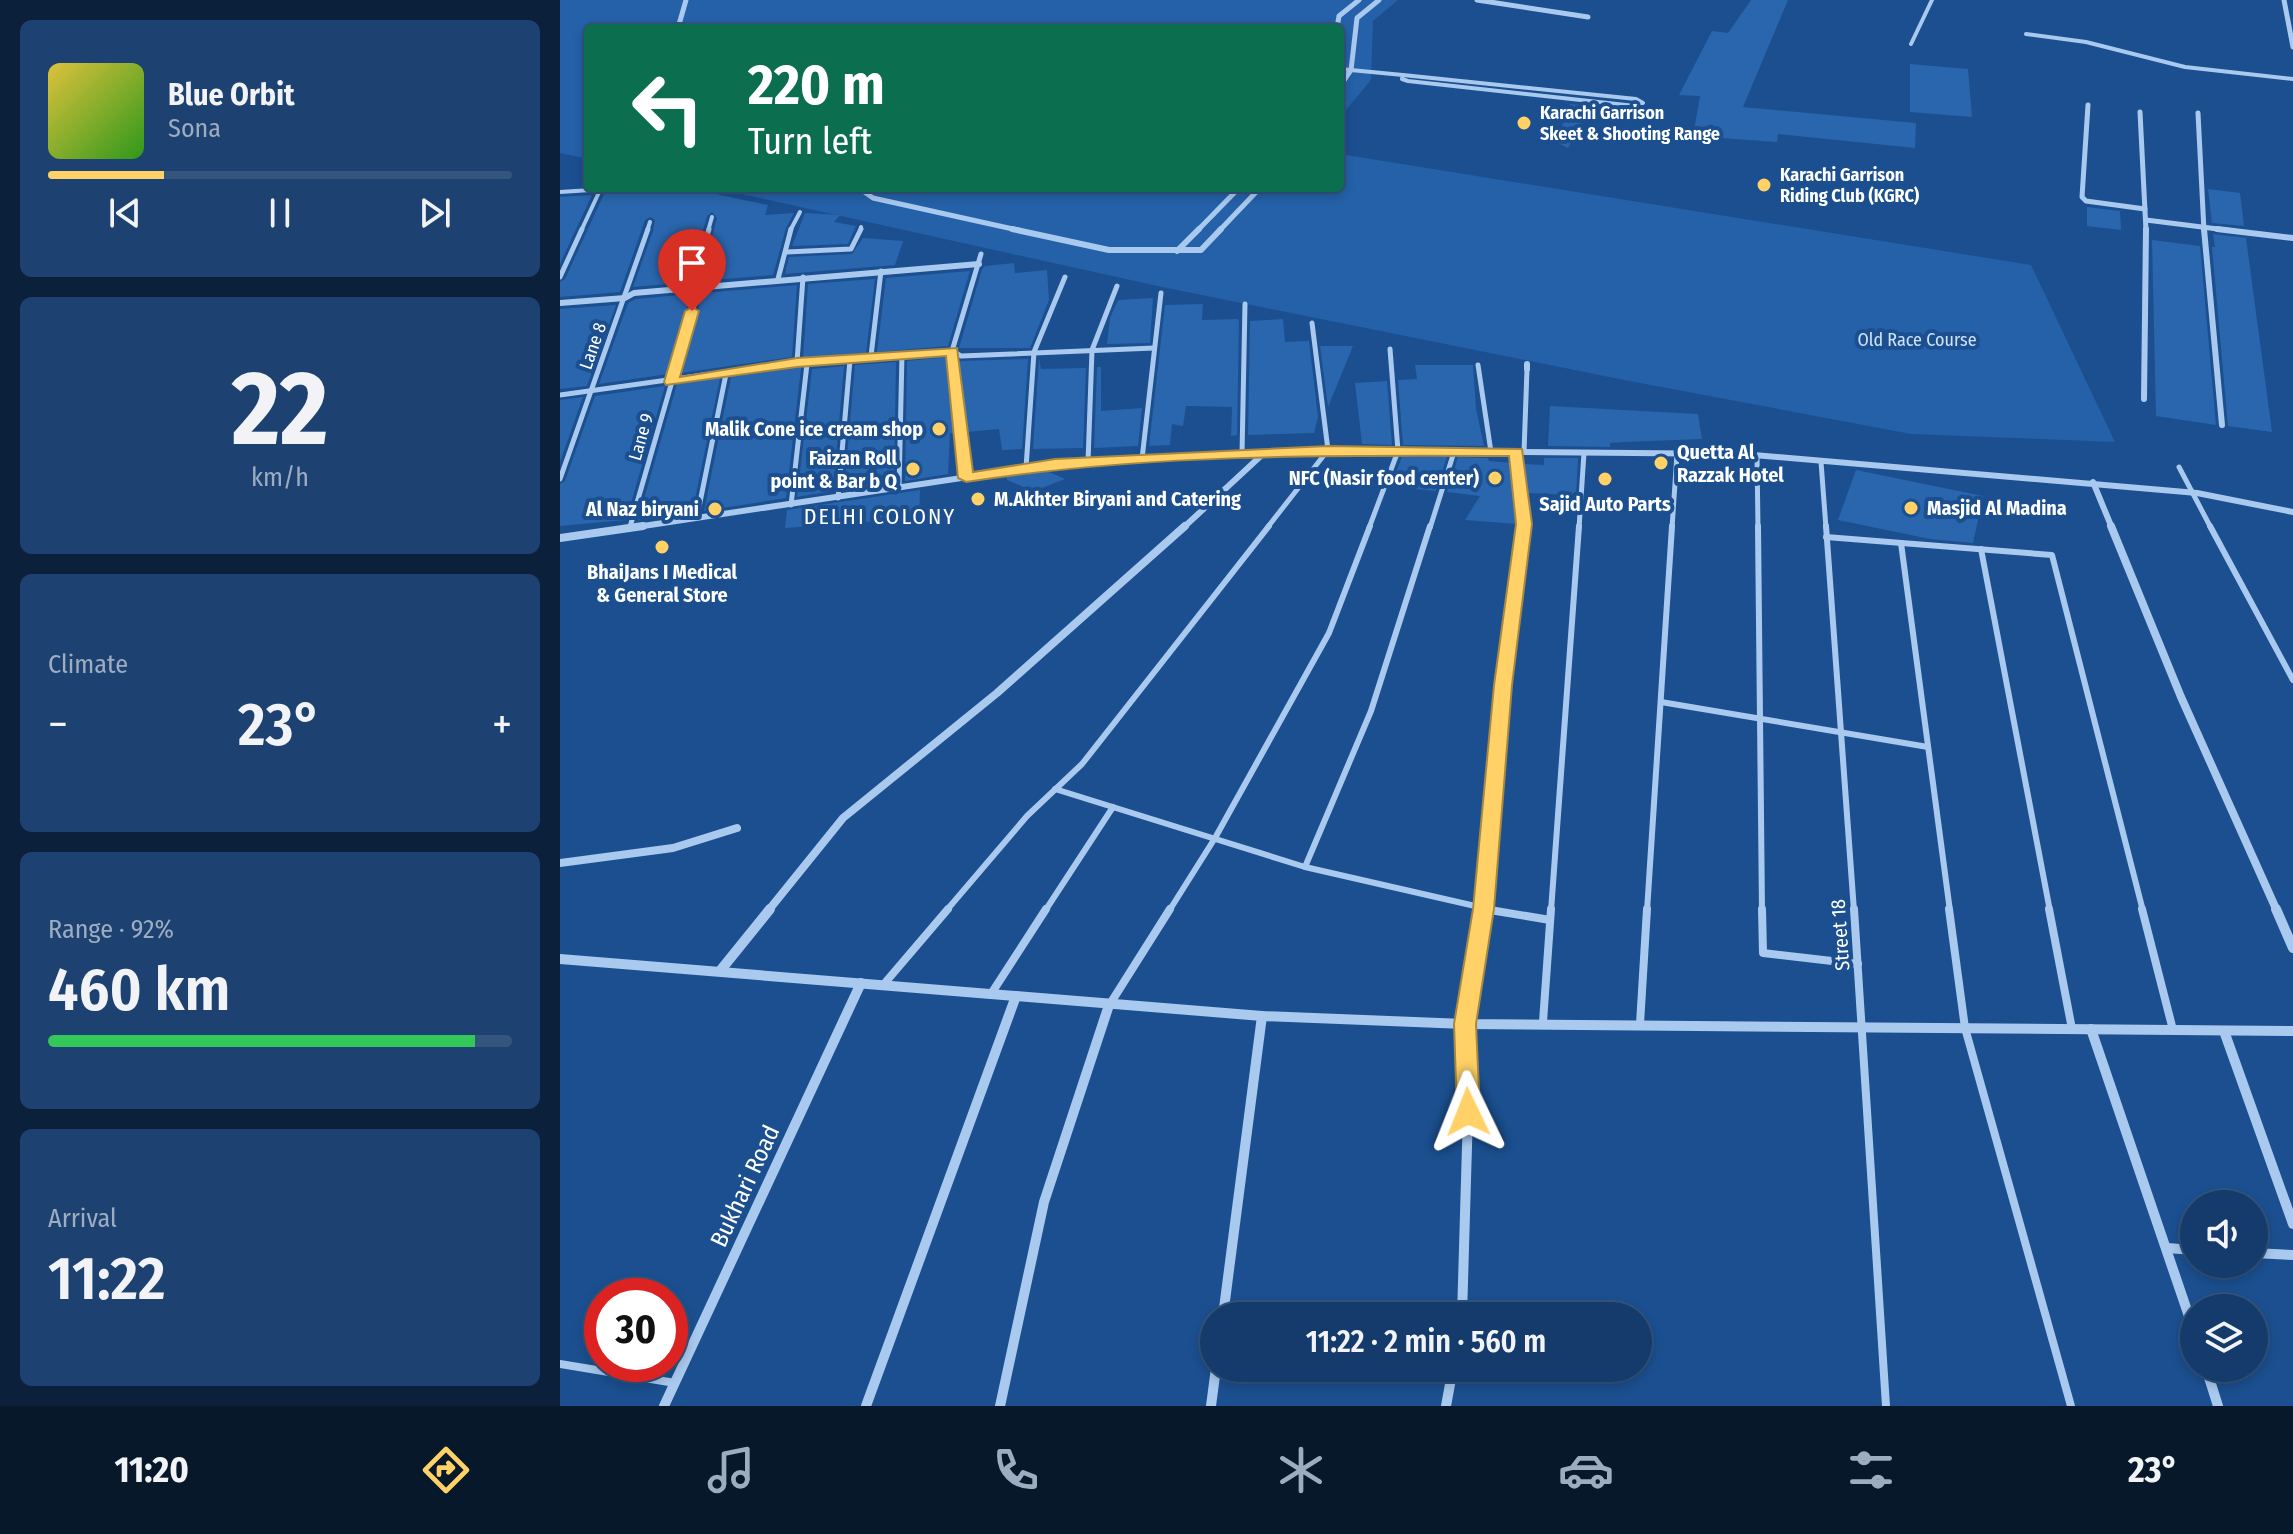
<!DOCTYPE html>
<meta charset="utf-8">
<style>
body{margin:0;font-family:"Fira Sans Condensed",sans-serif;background:#1d4271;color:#f1f3f6;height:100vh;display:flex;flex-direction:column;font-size:30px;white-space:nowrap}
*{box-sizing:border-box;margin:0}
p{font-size:26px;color:#9dadc1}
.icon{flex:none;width:44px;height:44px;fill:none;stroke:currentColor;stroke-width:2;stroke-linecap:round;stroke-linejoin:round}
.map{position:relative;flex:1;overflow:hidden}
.panel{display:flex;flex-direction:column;gap:20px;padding:20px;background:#0b203b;width:560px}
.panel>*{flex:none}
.banner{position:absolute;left:24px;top:24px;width:760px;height:168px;border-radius:8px;box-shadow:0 4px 12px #0003,0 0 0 2px #33557e;background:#0b6e4f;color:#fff;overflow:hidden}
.buttons{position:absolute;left:1620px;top:1190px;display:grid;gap:16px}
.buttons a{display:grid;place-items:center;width:88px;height:88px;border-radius:50%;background:#143b6b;box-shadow:0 4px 12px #0003,0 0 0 2px #33557e;font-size:40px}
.speed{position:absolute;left:24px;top:1278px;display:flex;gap:16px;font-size:40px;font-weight:700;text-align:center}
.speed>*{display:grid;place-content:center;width:104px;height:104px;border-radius:50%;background:#143b6b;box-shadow:0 4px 12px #0003,0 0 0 2px #33557e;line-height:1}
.speed .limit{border:12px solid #d22;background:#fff;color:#111}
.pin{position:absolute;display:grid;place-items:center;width:68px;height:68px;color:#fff;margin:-82px -34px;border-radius:50% 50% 50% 0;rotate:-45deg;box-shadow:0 0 8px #0007}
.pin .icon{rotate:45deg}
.me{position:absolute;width:88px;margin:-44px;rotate:358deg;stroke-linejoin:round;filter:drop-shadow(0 0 6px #0008)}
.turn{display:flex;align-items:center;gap:28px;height:168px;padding:0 32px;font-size:36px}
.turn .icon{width:104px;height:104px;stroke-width:2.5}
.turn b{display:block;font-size:56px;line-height:68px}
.big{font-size:60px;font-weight:600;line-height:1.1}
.panel .tile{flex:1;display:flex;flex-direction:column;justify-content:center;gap:12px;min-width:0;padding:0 28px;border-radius:12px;background:#1d4271}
.panel .dial{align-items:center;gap:0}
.dial b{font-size:104px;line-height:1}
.song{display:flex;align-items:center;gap:24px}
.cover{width:96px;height:96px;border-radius:12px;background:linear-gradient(135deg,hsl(50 70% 55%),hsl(110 70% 35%))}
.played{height:8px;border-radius:4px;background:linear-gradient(90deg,#ffd166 25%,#33557e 25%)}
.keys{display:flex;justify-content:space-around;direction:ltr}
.heat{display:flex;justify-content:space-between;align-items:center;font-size:44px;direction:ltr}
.charge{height:12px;border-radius:6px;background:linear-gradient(90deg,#34c759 92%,#33557e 0)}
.trip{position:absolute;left:640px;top:1302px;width:452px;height:80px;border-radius:40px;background:#143b6b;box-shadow:0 4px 12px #0003,0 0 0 2px #33557e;font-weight:600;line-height:80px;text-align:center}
.menu{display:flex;height:128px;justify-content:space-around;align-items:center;background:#08182b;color:#9dadc1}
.menu .icon{width:56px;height:56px}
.menu .selected{color:#ffd166}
.menu b{font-size:36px;color:#f1f3f6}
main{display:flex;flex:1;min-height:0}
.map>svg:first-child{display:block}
</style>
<main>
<section class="panel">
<div class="tile">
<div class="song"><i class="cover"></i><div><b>Blue Orbit</b><p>Sona</p></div></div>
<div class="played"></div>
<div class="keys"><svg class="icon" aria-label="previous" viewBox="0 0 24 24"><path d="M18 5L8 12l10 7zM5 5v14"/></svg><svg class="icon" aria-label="pause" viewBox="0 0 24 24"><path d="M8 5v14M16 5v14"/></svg><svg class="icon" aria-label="next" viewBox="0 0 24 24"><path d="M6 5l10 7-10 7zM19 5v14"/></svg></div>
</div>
<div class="tile dial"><b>22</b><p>km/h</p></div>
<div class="tile"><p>Climate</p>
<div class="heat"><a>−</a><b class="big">23°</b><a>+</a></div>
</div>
<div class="tile"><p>Range · 92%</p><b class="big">460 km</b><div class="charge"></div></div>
<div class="tile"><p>Arrival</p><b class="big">11:22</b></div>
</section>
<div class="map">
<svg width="1733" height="1406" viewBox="0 0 1733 1406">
<rect width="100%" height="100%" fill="#1b4f8f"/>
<!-- green -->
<g fill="#2461a8">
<path d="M0,0H838L813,21L811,80L780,117V28H28V159L0,153Z"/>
<path d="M780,154L1471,265L1555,442L1351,434L1064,380L602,287L154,188H780Z"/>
</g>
<!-- building -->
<g fill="#2a66ad">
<path d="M1191,0H1228L1183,107L1356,123L1355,148L1218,134L1217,142L1133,136L1140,96L1119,95L1152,31L1168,33Z"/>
<path d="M1350,64L1408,69L1412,117L1350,112Z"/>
<path d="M1010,104L1032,106L1008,148L996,142Z"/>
<path d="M92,188H128L208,205L205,215L234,213L226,228L213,275L140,281L157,218L152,212L147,216L129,282L73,287L93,231L95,220L90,217L85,220L60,292L0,297V282L5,279L44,194Z"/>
<path d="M1648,189L1680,193L1684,226L1652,223Z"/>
<path d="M32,195L17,227L0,264V197Z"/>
<path d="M1527,207L1560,211L1561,230L1527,226Z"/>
<path d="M245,213L280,215L274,222L296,226L288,244L232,246Z"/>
<path d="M1653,234L1686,238L1712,432L1668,426L1652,247H1655Z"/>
<path d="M303,238L343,241L335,265L225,274L229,257L292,254Z"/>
<path d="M1592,240L1640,246L1656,425L1596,416Z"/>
<path d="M454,263L455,273L487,270L489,300L470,348H399L422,269L425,266Z"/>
<path d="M410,271L388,346L317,352L326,278Z"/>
<path d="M315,279L306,353L243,358L248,284Z"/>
<path d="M237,285L232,357L120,373L143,293Z"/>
<path d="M131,294L108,374L39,384L68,303L76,299Z"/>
<path d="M593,298L590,343L547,344L550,318L558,300Z"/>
<path d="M643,304L642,320L677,319L679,321L677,435L671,436L672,407L626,406L623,426L612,424L610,445L589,446L605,305Z"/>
<path d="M56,305L27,386L0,389V309Z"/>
<path d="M723,319L725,342L749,341L758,417L754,433L688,435L690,321Z"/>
<path d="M760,346H793L768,407Z"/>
<path d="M387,357L395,433H390L388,474L345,481L347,361Z"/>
<path d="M479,358L481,369L526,368L523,448L473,449Z"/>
<path d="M468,359L462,449L442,450L439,429L406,432L399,361Z"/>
<path d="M336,362L334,482L284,490L295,365Z"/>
<path d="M855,365H913L916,409L924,446L843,445L838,380L857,379Z"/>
<path d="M284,366L273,491L237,497L252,369Z"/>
<path d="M537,367H541V411L582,408L578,446L534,448Z"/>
<path d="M237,368H241L226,498L144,511L171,377Z"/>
<path d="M160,378L132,513L78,520L117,384Z"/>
<path d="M827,381L832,445L802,444L795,383Z"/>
<path d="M105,386L66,520L0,526V484L5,481L35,396Z"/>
<path d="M23,397L0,462V400Z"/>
<path d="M990,406L1138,414L1142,439L1064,442L1050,443V447L988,446Z"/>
<path d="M842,457H887L876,491L830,487Z"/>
<path d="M898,457L928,458L929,461L952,463L957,524L905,520L920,496L887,492Z"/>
<path d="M984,458H1018L1016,495L967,493L964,464L984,465Z"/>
<path d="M1296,470L1423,496L1413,543L1370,539L1278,520Z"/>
<path d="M487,471L505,479L474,491L447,480V477Z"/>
<path d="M360,490L359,518L225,528L227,510Z"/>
</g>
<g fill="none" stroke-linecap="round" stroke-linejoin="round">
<!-- service-far3 -->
<g stroke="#a9c9ee" stroke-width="4">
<path d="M1466,34L1526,42L1625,67L1733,79"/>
<path d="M1351,44L1372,0"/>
<path d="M780,69L843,75"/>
<path d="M843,75L1076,99L1083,103L1075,106L848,81L842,79Z"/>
<path d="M0,192L62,188"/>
<path d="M21,231L41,188"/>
<path d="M87,231L90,222"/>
<path d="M148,231L152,217"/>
<path d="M230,231L240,212"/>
<path d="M300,231L301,227"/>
</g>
<!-- service-far2 -->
<g stroke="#a9c9ee" stroke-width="5">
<path d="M227,252L291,249L301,229"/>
<path d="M0,277L22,229"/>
<path d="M218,279L231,229"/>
<path d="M311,356L321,271"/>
<path d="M237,362L243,277"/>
<path d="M918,365L931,452"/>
<path d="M0,395L237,362L247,364L392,351L401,356L594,348"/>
<path d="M964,452L967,369"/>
<path d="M682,454L685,304"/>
<path d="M1197,456L1198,528"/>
<path d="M582,459L601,293"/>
<path d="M528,462L532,350L557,286"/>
<path d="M1261,462L1266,528"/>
<path d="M1619,467L1651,528"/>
<path d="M466,468L474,352L505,277"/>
<path d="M406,478L392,351L421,254"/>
<path d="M0,479L88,229"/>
<path d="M339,488L342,354"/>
<path d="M278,498L290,360"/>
<path d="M231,505L247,364"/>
<path d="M137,517L166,374"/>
<path d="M70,527L139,288L134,284L149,229"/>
<path d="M707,528L768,450L752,323"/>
<path d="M809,528L838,451L830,349"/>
<path d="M870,528L894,452"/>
<path d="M1019,528L1024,453"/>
<path d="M1112,528L1117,454"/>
</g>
<!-- service-far1 -->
<g stroke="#a9c9ee" stroke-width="6">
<path d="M1198,526L1202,911"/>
<path d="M1266,526L1294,911"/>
<path d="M1650,526L1733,680"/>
<path d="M1266,537L1492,555L1583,911"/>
<path d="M1341,543L1390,911"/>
<path d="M1421,549L1490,911"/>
<path d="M1101,702L1368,747"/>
<path d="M495,789L745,867L937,911"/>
<path d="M745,867L811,711L870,526"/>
<path d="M386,911L467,816L522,764L709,526"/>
<path d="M485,911L553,807"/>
<path d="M609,911L655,838L769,633L810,526"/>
<path d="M991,911L1019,526"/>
<path d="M1087,911L1112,526"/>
</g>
<!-- service -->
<g stroke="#a9c9ee" stroke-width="8">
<path d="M924,909L990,920"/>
<path d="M1202,909L1203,953L1298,964"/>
<path d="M1294,909L1326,1406"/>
<path d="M1389,909L1405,1028L1511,1406"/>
<path d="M1489,909L1512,1029"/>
<path d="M1582,909L1613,1030"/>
<path d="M324,984L388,909"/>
<path d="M431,994L486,909"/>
<path d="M550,1004L610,909"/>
<path d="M983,1022L991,909"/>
<path d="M1080,1024L1087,909"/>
<path d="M0,1364L115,1383"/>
</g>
<!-- minor-far3 -->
<g stroke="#a9c9ee" stroke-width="5">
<path d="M917,0L1028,17"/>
<path d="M1724,0L1733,47"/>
<path d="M118,28L126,0"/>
<path d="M777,28L779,16L799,0"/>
<path d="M780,86L791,70L797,18L819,0"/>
<path d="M1528,105L1522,197L1526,201L1585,209"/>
<path d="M1580,112L1586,231"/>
<path d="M1638,113L1644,231"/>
<path d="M299,188L313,198L462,231"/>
<path d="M1586,220L1674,231"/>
<path d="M637,231L679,188"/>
<path d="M659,231L700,188"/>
</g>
<!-- minor-far2 -->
<g stroke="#a9c9ee" stroke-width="6">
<path d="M452,229L549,250H641L661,229"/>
<path d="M1644,229L1662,425"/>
<path d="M1657,229L1733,238"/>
<path d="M617,251L639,229"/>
<path d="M0,303L65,298L74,293L419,264"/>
<path d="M967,364V369"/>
<path d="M1584,399L1586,229"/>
<path d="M957,452L964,528"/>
<path d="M1533,482L1552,528"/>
<path d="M70,528L495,464L768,450L1182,454L1637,493L1733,512"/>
<path d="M623,528L704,453"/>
</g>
<!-- minor-far1 -->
<g stroke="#a9c9ee" stroke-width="8">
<path d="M1551,526L1621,697L1717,911"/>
<path d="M0,538L83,526"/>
<path d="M0,863L113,848L177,828"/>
<path d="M208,911L283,818L437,693L625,526"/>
<path d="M923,911L943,685L964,526"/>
</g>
<!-- minor -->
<g stroke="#a9c9ee" stroke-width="10">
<path d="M1716,909L1733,948"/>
<path d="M0,959L702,1016L905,1024L1733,1031"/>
<path d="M160,971L210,909"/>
<path d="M1531,1029L1634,1331"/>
<path d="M1664,1031L1733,1224"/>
<path d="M1607,1248L1634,1250"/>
<path d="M1694,1253L1733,1255"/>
<path d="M663,1316L702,1016"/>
<path d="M902,1316L908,1112L905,1024L923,909"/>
<path d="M1646,1368L1658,1406"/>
<path d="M104,1406L301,983"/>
<path d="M306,1406L456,996"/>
<path d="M440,1406L484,1202L549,1005"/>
<path d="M651,1406L656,1368"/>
<path d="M886,1406L893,1368"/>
</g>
</g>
<!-- route -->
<path fill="#ffd166" stroke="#a68842" stroke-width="2" d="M132,307L139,311L120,377L237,358L397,348L413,472L495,459L768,446L962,449L972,524L952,685L934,909L916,1024L920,1112L917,1119L908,1122L900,1119L897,1112L894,1024L913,909L934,685L956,524L949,456C768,455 585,454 406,482L398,478L386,356L237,367L106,385L104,382L125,311Z"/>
<!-- markers -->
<g fill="#ffd166" stroke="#1b4f8f" stroke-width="3">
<circle cx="964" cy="123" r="8"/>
<circle cx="1204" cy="185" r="8"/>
<circle cx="379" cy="429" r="8"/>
<circle cx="1101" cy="463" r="8"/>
<circle cx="353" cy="469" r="8"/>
<circle cx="935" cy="478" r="8"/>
<circle cx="1045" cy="479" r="8"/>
<circle cx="418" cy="499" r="8"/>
<circle cx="1351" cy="508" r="8"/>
<circle cx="155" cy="509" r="8"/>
<circle cx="102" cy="547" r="8"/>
</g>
<g text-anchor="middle" stroke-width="8" stroke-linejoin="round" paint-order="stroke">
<!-- far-poi labels -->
<g font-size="18" font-weight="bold" fill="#fff" stroke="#1b4f8f" text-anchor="start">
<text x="980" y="119">Karachi Garrison<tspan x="980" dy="21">Skeet &amp; Shooting Range</tspan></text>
<text x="1220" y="181">Karachi Garrison<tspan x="1220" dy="21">Riding Club (KGRC)</tspan></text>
</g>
<!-- far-park labels -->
<g font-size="18" fill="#cfe3fa" stroke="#1b4f8f">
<text x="1357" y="346">Old Race Course</text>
</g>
<!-- far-street labels -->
<g font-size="18" fill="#fff" stroke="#1b4f8f">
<text transform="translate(33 346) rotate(-71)" y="6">Lane 8</text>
<text transform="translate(81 437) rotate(-74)" y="6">Lane 9</text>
</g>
<!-- poi labels -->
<g font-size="20" font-weight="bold" fill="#fff" stroke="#1b4f8f" text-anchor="end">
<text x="363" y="436">Malik Cone ice cream shop</text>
<text x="1117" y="459" text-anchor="start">Quetta Al<tspan x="1117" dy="23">Razzak Hotel</tspan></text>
<text x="337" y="465">Faizan Roll<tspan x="337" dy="23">point &amp; Bar b Q</tspan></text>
<text x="919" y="485">NFC (Nasir food center)</text>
<text x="434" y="506" text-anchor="start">M.Akhter Biryani and Catering</text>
<text x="1045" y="511" text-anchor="middle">Sajid Auto Parts</text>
<text x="1367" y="515" text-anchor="start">Masjid Al Madina</text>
<text x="139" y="516">Al Naz biryani</text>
<text x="102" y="579" text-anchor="middle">BhaiJans I Medical<tspan x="102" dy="23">&amp; General Store</tspan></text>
</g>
<!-- street labels -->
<g font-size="20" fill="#fff" stroke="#1b4f8f">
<text transform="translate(1280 935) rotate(-94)" y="7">Street 18</text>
</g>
<!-- neighbourhood labels -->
<g font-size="22" letter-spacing="2" fill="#fff" stroke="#1b4f8f">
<text x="320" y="524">DELHI COLONY</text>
</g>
<!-- near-street labels -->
<g font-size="24" fill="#fff" stroke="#1b4f8f">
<text transform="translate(185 1186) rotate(-65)" y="8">Bukhari Road</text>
</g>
</g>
</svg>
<div class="buttons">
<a><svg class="icon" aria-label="sound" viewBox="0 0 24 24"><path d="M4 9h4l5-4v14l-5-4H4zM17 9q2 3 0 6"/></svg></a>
<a><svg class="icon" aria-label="layers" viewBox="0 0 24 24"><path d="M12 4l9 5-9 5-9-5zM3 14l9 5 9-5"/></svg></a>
</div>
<div class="speed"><div class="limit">30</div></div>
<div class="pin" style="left:132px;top:311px;background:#d93025"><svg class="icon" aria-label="arrive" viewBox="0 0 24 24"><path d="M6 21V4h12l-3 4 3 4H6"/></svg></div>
<svg class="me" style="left:908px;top:1112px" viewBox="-20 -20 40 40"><path d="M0-17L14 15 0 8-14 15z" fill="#ffd166" stroke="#fff" stroke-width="4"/></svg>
<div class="trip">11:22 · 2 min · 560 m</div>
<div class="banner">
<div class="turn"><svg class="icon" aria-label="left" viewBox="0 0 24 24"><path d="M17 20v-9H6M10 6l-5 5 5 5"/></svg><div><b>220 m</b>Turn left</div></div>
</div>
</div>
</main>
<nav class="menu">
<b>11:20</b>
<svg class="icon selected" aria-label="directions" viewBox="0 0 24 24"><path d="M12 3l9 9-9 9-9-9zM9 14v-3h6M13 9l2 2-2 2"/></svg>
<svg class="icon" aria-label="music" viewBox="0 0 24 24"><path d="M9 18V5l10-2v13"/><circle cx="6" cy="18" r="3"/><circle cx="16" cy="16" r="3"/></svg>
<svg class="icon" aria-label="phone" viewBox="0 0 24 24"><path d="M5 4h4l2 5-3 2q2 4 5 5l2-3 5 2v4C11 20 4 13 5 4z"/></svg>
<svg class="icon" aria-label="climate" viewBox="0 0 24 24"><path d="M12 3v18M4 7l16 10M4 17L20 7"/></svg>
<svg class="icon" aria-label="car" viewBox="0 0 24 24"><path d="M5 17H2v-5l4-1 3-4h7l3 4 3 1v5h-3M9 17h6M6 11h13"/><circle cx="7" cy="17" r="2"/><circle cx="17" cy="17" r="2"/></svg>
<svg class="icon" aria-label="filters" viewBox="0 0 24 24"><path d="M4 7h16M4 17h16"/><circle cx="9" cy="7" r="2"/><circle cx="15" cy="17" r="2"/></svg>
<b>23°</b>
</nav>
